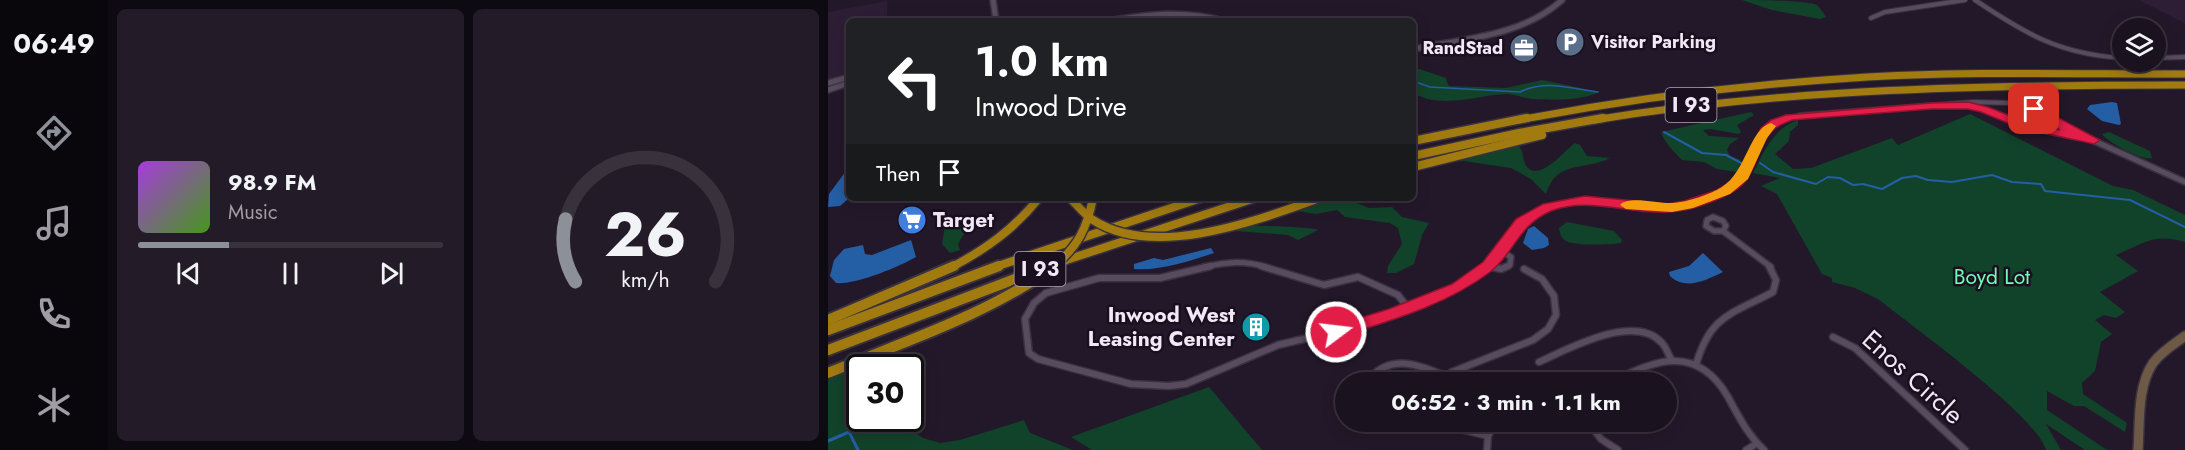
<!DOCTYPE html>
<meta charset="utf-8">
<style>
body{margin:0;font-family:Jost,sans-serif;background:#231b28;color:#f1f3f6;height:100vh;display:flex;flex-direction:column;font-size:22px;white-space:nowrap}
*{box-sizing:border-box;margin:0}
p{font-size:20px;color:#9f9ea4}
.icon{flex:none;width:33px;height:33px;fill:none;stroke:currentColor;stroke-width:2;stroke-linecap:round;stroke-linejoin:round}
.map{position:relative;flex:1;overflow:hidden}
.drawer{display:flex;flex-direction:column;gap:9px;padding:9px;background:#0e0a11;width:720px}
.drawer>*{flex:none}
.top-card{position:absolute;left:18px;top:18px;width:570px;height:183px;border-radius:9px;box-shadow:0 3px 15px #0003,0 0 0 2px #38323d;background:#202124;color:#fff;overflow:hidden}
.fabs{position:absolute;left:1284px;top:18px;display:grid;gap:12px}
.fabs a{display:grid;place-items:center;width:54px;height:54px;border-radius:50%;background:#1a121f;box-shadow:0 3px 15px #0003,0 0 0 2px #38323d;font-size:30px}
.speed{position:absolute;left:18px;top:354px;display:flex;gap:12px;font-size:30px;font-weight:700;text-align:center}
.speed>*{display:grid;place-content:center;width:78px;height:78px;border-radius:50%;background:#1a121f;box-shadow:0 3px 15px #0003,0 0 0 2px #38323d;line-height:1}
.speed .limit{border:3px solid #111;border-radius:9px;background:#fff;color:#111}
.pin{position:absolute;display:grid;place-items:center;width:51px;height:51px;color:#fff;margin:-26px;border-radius:12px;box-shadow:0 3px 9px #0006}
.me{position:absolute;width:66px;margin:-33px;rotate:75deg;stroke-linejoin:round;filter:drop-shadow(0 0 4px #0008)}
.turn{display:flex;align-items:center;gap:21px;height:126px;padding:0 30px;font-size:27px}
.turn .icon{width:78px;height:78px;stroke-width:2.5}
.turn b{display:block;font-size:42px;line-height:51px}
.then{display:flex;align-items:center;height:57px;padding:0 30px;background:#0003;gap:12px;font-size:22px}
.drawer .widget{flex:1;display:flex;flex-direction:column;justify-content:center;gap:9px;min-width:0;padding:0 21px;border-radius:9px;background:#231b28}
.drawer .dial{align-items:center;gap:0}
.dial svg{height:156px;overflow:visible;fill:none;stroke:#38323d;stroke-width:7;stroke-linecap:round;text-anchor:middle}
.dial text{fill:#f1f3f6;stroke:none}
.song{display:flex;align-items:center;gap:18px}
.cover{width:72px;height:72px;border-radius:9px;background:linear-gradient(135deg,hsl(280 70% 55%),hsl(100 70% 35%))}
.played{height:6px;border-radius:3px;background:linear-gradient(90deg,#8c9099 30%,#38323d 30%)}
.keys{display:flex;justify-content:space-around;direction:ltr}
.drawer .tiles{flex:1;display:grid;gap:9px;grid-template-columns:repeat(2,1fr)}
.trip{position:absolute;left:507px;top:372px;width:342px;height:60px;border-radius:30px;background:#1a121f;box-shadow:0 3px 15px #0003,0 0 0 2px #38323d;font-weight:700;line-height:60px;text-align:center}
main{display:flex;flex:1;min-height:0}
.tabs{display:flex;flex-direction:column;width:108px;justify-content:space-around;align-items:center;background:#0a070c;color:#9f9ea4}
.tabs .icon{width:42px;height:42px}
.tabs .current{color:#8c9099}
.tabs b{font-size:27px;color:#f1f3f6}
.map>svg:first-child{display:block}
</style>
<main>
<nav class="tabs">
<b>06:49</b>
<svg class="icon current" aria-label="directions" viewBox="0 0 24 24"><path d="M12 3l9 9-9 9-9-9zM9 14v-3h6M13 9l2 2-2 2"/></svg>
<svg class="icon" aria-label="music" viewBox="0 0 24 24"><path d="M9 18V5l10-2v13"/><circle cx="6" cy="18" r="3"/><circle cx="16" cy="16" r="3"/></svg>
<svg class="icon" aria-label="phone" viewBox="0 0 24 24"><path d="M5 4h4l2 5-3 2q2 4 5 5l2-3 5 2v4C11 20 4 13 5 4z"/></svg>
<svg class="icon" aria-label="climate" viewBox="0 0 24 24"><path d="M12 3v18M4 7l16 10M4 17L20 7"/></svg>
</nav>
<section class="drawer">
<div class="tiles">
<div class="widget">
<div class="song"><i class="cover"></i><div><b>98.9 FM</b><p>Music</p></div></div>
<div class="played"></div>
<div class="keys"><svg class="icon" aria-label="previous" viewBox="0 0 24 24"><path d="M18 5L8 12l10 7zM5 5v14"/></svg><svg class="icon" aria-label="pause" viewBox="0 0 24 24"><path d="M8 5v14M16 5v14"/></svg><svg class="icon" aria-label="next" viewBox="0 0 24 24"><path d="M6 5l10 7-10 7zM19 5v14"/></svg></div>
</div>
<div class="widget dial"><svg viewBox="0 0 100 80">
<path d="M14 69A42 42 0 1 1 86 69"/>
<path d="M14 69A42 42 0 0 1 9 37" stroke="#8c9099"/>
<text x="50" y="56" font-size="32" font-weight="700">26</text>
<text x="50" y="72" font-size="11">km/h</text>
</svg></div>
</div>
</section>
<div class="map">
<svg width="1357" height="450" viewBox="0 0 1357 450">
<rect width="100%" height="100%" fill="#231829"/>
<!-- built -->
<g fill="#2d1e35">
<path d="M1311,0H1357V23Z"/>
<path d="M59,1V21H21V75L0,81V12Z"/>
</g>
<!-- green -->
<g fill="#11432a">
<path d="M914,0C926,0 984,0 990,6C992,8 996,14 998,17L992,19L944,10Z"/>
<path d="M585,67L618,78L620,85L622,86L678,88L714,80L771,92C755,101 724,100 706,99C697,99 688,94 679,94C649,95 615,109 587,94Z"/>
<path d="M923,112L926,115L909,125L913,132L911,134L882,129L875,130L881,136L911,138L902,144L899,150L902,156L913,160L909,172L889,169L876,162L854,160C847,153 836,142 833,132Z"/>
<path d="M1142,114L1285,186L1305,190L1357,215V242C1326,233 1316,243 1288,255L1310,271L1272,292L1297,312L1288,318L1276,315L1267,320L1284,334L1273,342L1267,371L1254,383L1255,394L1299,423L1297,432L1256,406H1246L1219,391V410L1279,450H1257L1218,424L1233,450H1218C1208,415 1084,326 1050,299L1027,288L1004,282V278L994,274L949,194L933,186L952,178L925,173C936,152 945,128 970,120V125L962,132L961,141L947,154L965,169L983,168L1064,138L1070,145Z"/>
<path d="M1281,132L1322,151L1324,158C1315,161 1280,143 1274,134Z"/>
<path d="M747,143L752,145L759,156L782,158C758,171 728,159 718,194L703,179L683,168L629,160L690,145C696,151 694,160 699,167C712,182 736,151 747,143Z"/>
<path d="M489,198H509L512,202H527L541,208L564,207L574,217L601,223L594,235L586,264L568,273H559L560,266L574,244L570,228L562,223L517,217L509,210L488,214L464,210Z"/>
<path d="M126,222H131L137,232L130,244L132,250L122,253L114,244L117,226Z"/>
<path d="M739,222L786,231L794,240L793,243C782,245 747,246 738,241C733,238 732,233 731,228Z"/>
<path d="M421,225C432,226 485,227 490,230L470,240L460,235L408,231L409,228Z"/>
<path d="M64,349L73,359L72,368H32V418L67,419L95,438L112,443L132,440L196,420L202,433L245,450H0V372Z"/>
<path d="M381,387L434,450H264L243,437Z"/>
</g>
<!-- water -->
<g fill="#245ea5">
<path d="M1284,102L1289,103L1293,124L1291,125L1274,121L1259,109L1262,105Z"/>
<path d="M21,167L19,200L12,206L0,207L1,194Z"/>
<path d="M706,226L720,238L721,245L716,248L704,250L695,243L700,229Z"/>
<path d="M83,240L88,257C71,267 27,285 8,283L2,276L6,260L16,249L35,245L37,254L44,255Z"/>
<path d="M383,248L386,253C361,261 333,271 306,269V264L326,258L335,260Z"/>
<path d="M875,253L895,272C878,280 858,291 842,276L841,272L861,266Z"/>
</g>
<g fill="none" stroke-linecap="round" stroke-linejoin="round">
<!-- stream-far2 -->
<path stroke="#245ea5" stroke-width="1.5" d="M585,81L602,87L692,92C718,79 743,89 770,92"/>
<!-- stream-far1 -->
<g stroke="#245ea5" stroke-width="2">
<path d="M836,132L874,153L898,155L913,163"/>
<path d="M932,163L945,172L988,184L1000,177L1012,178L1025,185L1035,184L1054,189L1074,178L1088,176L1100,180L1124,182L1164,175L1184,182L1213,184L1217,191L1302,200L1357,227"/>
</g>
<!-- stream -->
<path stroke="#245ea5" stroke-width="3" d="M0,441L21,432L30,450"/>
<!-- minor-far2 casing -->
<g stroke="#3a323f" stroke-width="6">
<g id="minor-far2">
<path d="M1147,0C1198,34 1231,54 1294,58"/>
<path d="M1043,18L1057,12L1137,0"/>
<path d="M1328,58L1357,57"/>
<path d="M1135,106L1156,109L1181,120"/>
<path d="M954,120L973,115L1146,102L1184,103L1205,109L1224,120"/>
</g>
</g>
<!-- minor-far1 casing -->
<g stroke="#3a323f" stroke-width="8">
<g id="minor-far1">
<path d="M1177,118L1196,126L1250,137"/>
<path d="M1221,118L1242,130L1357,182"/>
<path d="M885,217L895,221L898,226L895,231H886L878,226L879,220Z"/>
<path d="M895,231L943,267"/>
<path d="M672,250L683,257L682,265L677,267"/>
<path d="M660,266L665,267"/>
<path d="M376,267C400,262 415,260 438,267"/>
<path d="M658,267C672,254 680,232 695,221C745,186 787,210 841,208C856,207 879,199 893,193C929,176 921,127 960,118"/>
</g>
</g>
<!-- minor casing -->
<g stroke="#3a323f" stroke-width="9">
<g id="minor">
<path d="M383,266L332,278H271L218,293L206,303L197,319L201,353L210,359L303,384L341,386L358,384L450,345L531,326L580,308"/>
<path d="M433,266L496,285L530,277L570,295L580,308"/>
<path d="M660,266L673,269L680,266"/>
<path d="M580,308L624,291L660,266"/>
<path d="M1005,337L1027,348L1137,450"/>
<path d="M711,362C740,349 807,312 834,343C838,347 840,354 843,359"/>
<path d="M868,365C882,315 904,314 945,292L948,280L941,266"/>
<path d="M545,382L543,377C564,354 592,365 617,376"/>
<path d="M612,382L624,372L705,340L720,329L728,315L726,296L714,279L696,269"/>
<path d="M784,382C828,358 870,345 900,397C911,417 919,434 936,450"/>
<path d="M622,422L636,430L660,436"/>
<path d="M760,422L773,439L790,450"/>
<path d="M659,450L660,436L668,422"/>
<path d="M918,450L928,444"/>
</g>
</g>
<!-- tertiary casing -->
<g stroke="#3a323f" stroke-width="8">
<g id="tertiary">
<path d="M165,0L168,21"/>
<path d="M349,16L379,21"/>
<path d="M280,21C321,14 356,10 397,21"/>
<path d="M585,49C635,39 695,36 734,0"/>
<path d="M0,83L21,77"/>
<path d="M0,90L21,83"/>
</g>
</g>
<!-- secondary casing -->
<g stroke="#3a323f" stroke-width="12">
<path id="secondary" d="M1310,450C1312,422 1309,387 1325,363C1333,352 1346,344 1357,336"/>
</g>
<!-- motorway-far2 casing -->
<g stroke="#3a323f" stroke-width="9">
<g id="motorway-far2">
<path d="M691,120C801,99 913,85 1025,78C1135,71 1246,74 1357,74"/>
<path d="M766,120C962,88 1159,85 1357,85"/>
</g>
</g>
<!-- motorway-far1 casing -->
<g stroke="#3a323f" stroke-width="11">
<g id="motorway-far1">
<path d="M585,141L699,118"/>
<path d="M585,156L691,133L775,118"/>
<path d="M585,167L714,135"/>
<path d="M124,267C158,249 186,229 211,198"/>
<path d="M167,267L373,198"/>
<path d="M217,267L427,198"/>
</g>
</g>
<!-- motorway casing -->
<g stroke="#3a323f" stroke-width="14">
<g id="motorway">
<path d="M0,320L126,266"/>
<path d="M0,330L171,266"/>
<path d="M0,350L221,266"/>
</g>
</g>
<!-- minor-far2 -->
<use href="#minor-far2" stroke="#584b5f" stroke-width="4"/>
<!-- minor-far1 -->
<use href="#minor-far1" stroke="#584b5f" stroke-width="5"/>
<!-- minor -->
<use href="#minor" stroke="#584b5f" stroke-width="6"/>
<!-- tertiary -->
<use href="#tertiary" stroke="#584b5f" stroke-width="5"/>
<!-- secondary -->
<use href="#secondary" stroke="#6e5947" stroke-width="9"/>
<!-- motorway-far2 -->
<use href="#motorway-far2" stroke="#a17a10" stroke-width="7"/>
<!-- motorway-far1 -->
<use href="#motorway-far1" stroke="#a17a10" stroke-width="8"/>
<!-- motorway -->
<use href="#motorway" stroke="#a17a10" stroke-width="10"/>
<!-- motorway-bridge-far1 casing -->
<g stroke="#3a323f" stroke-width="11" stroke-linecap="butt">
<g id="motorway-bridge-far1">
<path d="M242,198C249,205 257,215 265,220C327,260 430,220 492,198"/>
<path d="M225,267C250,247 259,228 265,198"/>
</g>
</g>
<!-- motorway-bridge casing -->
<g stroke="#3a323f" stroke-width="14" stroke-linecap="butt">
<path id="motorway-bridge" d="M0,373C77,341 159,315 227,266"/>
</g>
<!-- motorway-bridge-far1 -->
<use href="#motorway-bridge-far1" stroke="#a17a10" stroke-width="8"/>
<!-- motorway-bridge -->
<use href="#motorway-bridge" stroke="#a17a10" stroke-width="10"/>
</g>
<!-- route -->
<path fill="#e11d48" stroke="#92132f" stroke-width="1.5" d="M1140,102L1160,107L1200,123L1232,130L1200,109L1202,107H1210L1272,140L1266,144L1192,128L1153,112L1140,109H1103L964,120C957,123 950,125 944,131C924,152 932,181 897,196C880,204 859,211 841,212C802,215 761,196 723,211C689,226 687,253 662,272C617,306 561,321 508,338L502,336L500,332L502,327L561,309L624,284L655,262L688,219L715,204L757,196L839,204L856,201L889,190L902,182L910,174L933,128L943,120L958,115L1103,103Z"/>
<!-- slow -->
<path fill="#f59e0b" d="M943,123L948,126L939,138L920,179L902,194L865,208L844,212L798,209L792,205C800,195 832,204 845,203C860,202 881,195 894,187C918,172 922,128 943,123Z"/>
<!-- icons -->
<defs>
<g id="parking-disc" transform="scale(1.5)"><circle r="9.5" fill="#5c6f8a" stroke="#1a0f1f"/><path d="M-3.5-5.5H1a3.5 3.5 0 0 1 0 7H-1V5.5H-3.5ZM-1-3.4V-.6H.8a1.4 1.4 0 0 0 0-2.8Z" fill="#fff"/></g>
<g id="office-disc" transform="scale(1.5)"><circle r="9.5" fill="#5c6f8a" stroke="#1a0f1f"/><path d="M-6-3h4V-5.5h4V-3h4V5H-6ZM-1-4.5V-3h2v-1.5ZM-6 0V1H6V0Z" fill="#fff"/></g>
<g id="supermarket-disc" transform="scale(1.5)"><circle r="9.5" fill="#3f7fe0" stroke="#1a0f1f"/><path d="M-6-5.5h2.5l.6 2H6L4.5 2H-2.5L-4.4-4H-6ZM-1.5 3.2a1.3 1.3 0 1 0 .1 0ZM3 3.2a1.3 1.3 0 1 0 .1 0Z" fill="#fff"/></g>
<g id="building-disc" transform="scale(1.5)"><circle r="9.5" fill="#0f9aa8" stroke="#1a0f1f"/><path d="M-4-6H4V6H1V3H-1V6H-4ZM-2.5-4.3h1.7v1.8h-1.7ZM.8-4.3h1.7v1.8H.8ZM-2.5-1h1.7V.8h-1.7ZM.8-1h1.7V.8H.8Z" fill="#fff"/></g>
</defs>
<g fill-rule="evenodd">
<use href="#parking-disc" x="742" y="42"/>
<use href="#office-disc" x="696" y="48"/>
<use href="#supermarket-disc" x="84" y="220"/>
<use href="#building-disc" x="428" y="327"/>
</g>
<g text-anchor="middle" stroke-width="5" stroke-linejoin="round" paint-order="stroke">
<!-- far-poi labels -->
<g font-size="18" font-weight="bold" fill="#f0e9f5" stroke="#1a0f1f" text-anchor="start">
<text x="763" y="48">Visitor Parking</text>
<text x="675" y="54" text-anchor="end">RandStad</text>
</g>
<!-- shield labels -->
<g fill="#1a0f1f" stroke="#b0a8b5" stroke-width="1.5">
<rect x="837.5" y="88" width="51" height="34" rx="4.5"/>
<rect x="186.5" y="252" width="51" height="34" rx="4.5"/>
</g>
<g font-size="20" font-weight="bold" fill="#f0e9f5">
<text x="863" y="112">I 93</text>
<text x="212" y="276">I 93</text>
</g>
<!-- poi labels -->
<g font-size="21" font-weight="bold" fill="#f0e9f5" stroke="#1a0f1f" text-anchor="start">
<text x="105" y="227">Target</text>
<text x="407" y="322" text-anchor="end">Inwood West<tspan x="407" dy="24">Leasing Center</tspan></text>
</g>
<!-- park labels -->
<g font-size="21" fill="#71fdb4" stroke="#1a0f1f">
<text x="1164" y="284">Boyd Lot</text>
</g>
<!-- near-street labels -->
<g font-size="26" fill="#f0e9f5" stroke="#1a0f1f">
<text transform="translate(1085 377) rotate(42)" y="9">Enos Circle</text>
</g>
</g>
</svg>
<div class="fabs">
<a><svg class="icon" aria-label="layers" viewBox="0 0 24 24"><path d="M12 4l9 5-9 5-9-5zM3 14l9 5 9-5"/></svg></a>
</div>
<div class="speed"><div class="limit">30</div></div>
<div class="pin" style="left:1206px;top:109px;background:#d93025"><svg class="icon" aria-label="arrive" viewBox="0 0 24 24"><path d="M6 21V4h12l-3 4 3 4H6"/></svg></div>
<svg class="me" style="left:508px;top:332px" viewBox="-20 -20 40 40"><circle r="17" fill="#e11d48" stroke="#fff" stroke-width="3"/><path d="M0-11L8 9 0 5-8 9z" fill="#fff"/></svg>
<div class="trip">06:52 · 3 min · 1.1 km</div>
<div class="top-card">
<div class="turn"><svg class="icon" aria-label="left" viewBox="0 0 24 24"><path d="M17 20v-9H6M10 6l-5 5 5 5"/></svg><div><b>1.0 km</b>Inwood Drive</div></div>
<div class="then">Then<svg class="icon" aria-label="arrive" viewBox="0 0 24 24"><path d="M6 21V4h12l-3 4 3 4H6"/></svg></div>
</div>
</div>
</main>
